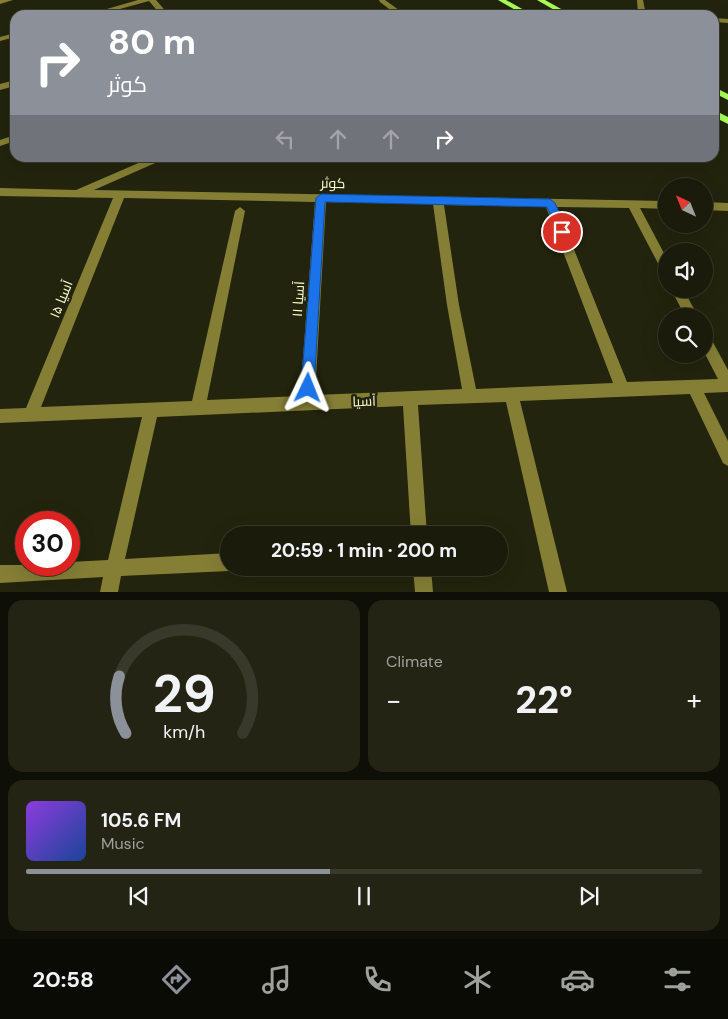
<!DOCTYPE html>
<meta charset="utf-8">
<style>
body{margin:0;font-family:"DM Sans",Cairo,sans-serif;background:#232413;color:#f1f3f6;height:100vh;display:flex;flex-direction:column;font-size:19px;white-space:nowrap}
*{box-sizing:border-box;margin:0}
p{font-size:16px;color:#9fa19c}
.icon{flex:none;width:28px;height:28px;fill:none;stroke:currentColor;stroke-width:2;stroke-linecap:round;stroke-linejoin:round}
.map{position:relative;height:592px;overflow:hidden}
.sheet{display:flex;flex-direction:column;gap:8px;padding:8px;background:#0e0f06;flex:1}
.sheet>*{flex:none}
.hud{position:absolute;left:10px;top:10px;width:709px;height:152px;border-radius:15px;box-shadow:0 5px 20px #0002,0 0 0 1px #38392b;background:#8c9099;color:#fff;overflow:hidden}
.needle{width:32px;rotate:317deg}
.controls{position:absolute;left:658px;top:178px;display:grid;gap:10px}
.controls a{display:grid;place-items:center;width:55px;height:55px;border-radius:50%;background:#1a1b0a;box-shadow:0 5px 20px #0002,0 0 0 1px #38392b;font-size:25px}
.speed{position:absolute;left:15px;top:511px;display:flex;gap:10px;font-size:25px;font-weight:700;text-align:center}
.speed>*{display:grid;place-content:center;width:65px;height:65px;border-radius:50%;background:#1a1b0a;box-shadow:0 5px 20px #0002,0 0 0 1px #38392b;line-height:1}
.speed .limit{border:8px solid #d22;background:#fff;color:#111}
.pin{position:absolute;display:grid;place-items:center;width:42px;height:42px;color:#fff;margin:-21px;border:2px solid #fff;border-radius:50%;box-shadow:0 1px 5px #0007}
.me{position:absolute;width:55px;margin:-28px;rotate:2deg;stroke-linejoin:round;filter:drop-shadow(0 0 4px #0008)}
.turn{display:flex;align-items:center;gap:18px;height:105px;padding:0 15px;font-size:22px}
.turn .icon{width:65px;height:65px;stroke-width:2.5}
.turn b{display:block;font-size:35px;line-height:42px}
.lanes{display:flex;align-items:center;height:48px;padding:0 15px;background:#0003;justify-content:center;gap:25px;direction:ltr}
.lanes .off{opacity:.35}
.big{font-size:38px;font-weight:700;line-height:1.1}
.sheet .card{flex:1;display:flex;flex-direction:column;justify-content:center;gap:8px;min-width:0;padding:0 18px;border-radius:15px;background:#232413}
.sheet .dial{align-items:center;gap:0}
.dial svg{height:130px;overflow:visible;fill:none;stroke:#38392b;stroke-width:7;stroke-linecap:round;text-anchor:middle}
.dial text{fill:#f1f3f6;stroke:none}
.song{display:flex;align-items:center;gap:15px}
.cover{width:60px;height:60px;border-radius:8px;background:linear-gradient(135deg,hsl(270 70% 55%),hsl(220 70% 35%))}
.played{height:5px;border-radius:2px;background:linear-gradient(90deg,#8c9099 45%,#38392b 45%)}
.keys{display:flex;justify-content:space-around;direction:ltr}
.heat{display:flex;justify-content:space-between;align-items:center;font-size:28px;direction:ltr}
.sheet .tiles{flex:1;display:grid;gap:8px;grid-template-columns:1fr 1fr}
.card:last-child{grid-column:span 2}
.trip{position:absolute;left:220px;top:526px;width:288px;height:50px;border-radius:25px;background:#1a1b0a;box-shadow:0 5px 20px #0002,0 0 0 1px #38392b;font-weight:700;line-height:50px;text-align:center}
.dock{display:flex;height:80px;justify-content:space-around;align-items:center;background:#0a0b04;color:#9fa19c}
.dock .icon{width:35px;height:35px}
.dock .selected{color:#8c9099}
.dock b{font-size:22px;color:#f1f3f6}
.map>svg:first-child{display:block}
</style>
<div class="map">
<svg width="728" height="592" viewBox="0 0 728 592">
<rect width="100%" height="100%" fill="#22240d"/>
<g fill="none" stroke-linecap="round" stroke-linejoin="round">
<!-- minor -->
<g fill="#857f35" fill-rule="evenodd">
<path d="M0,0H13L0,4Z"/>
<path d="M138,0H156L169,15H161L149,1L98,15H86Z"/>
<path d="M379,0H385L406,15H397L380,2Z"/>
<path d="M637,0H643L646,15H638Z"/>
<path d="M714,18L728,19V23L714,22Z"/>
<path d="M15,33V37L0,41V37Z"/>
<path d="M15,80V86L0,90V84Z"/>
<path d="M15,135V141L0,146V140Z"/>
<path d="M150,158H163L162,160L94,190L666,201V209L640,208L666,257V273L662,271L629,208L557,207L627,382L718,379L704,352V333L709,335L728,370V392L704,393L728,441V466L723,463L690,394L520,401L567,592H549L506,402L418,405L427,535H411L403,406L157,417L125,559L229,553V568H235L229,571L121,576L118,592H100L103,577L0,583V565H69V562L108,560L142,417L0,423V409L26,408L113,198L0,196V188L76,190ZM124,198L315,202L300,396L207,400L245,211L240,207L235,211L192,401L41,407ZM326,202L433,204L447,305L462,389L315,395ZM444,205L546,207L613,383L476,389L459,305Z"/>
<path d="M704,202L728,203V211L704,210Z"/>
<path d="M671,289H683L698,316H685Z"/>
<path d="M413,568H431L433,592H415Z"/>
</g>
<!-- major -->
<g fill="#a8ff56" fill-rule="evenodd">
<path d="M498,0H506L533,15H524Z"/>
<path d="M537,0H545L572,15H563Z"/>
<path d="M714,87L728,94V100L714,93Z"/>
<path d="M714,110L728,117V124L714,117Z"/>
</g>
</g>
<!-- route -->
<path fill="#1a73e8" stroke="#114b97" d="M321,194L550,199L555,203L568,232L562,236L559,235L547,207L325,202L314,388L312,392L308,394L303,392L301,388L316,198Z"/>
<g text-anchor="middle" stroke-width="5" stroke-linejoin="round" paint-order="stroke">
<!-- street labels -->
<g font-size="14" fill="#ffffcf" stroke="#22240d">
<text transform="translate(333 183) rotate(1)" y="5">کوثر</text>
<text transform="translate(61 299) rotate(-68)" y="5">آسیا ۱۵</text>
<text transform="translate(298 299) rotate(-86)" y="5">آسیا ۱۱</text>
<text transform="translate(364 401) rotate(-2)" y="5">آسیا</text>
</g>
</g>
</svg>
<div class="controls">
<a><svg class="needle" viewBox="-14 -14 28 28"><path d="M0-13l5 13h-10z" fill="#e53935"/><path d="M0 13l5-13h-10z" fill="#9fa19c"/></svg></a>
<a><svg class="icon" aria-label="sound" viewBox="0 0 24 24"><path d="M4 9h4l5-4v14l-5-4H4zM17 9q2 3 0 6"/></svg></a>
<a><svg class="icon" aria-label="search" viewBox="0 0 24 24"><circle cx="10" cy="10" r="6"/><path d="M15 15l6 6"/></svg></a>
</div>
<div class="speed"><div class="limit">30</div></div>
<div class="pin" style="left:562px;top:232px;background:#d93025"><svg class="icon" aria-label="arrive" viewBox="0 0 24 24"><path d="M6 21V4h12l-3 4 3 4H6"/></svg></div>
<svg class="me" style="left:308px;top:388px" viewBox="-20 -20 40 40"><path d="M0-17L14 15 0 8-14 15z" fill="#1a73e8" stroke="#fff" stroke-width="4"/></svg>
<div class="trip">20:59 · 1 min · 200 m</div>
<div class="hud">
<div class="turn"><svg class="icon" aria-label="right" viewBox="0 0 24 24"><path d="M7 20v-9h11M14 6l5 5-5 5"/></svg><div><b>80 m</b>کوثر</div></div>
<div class="lanes"><svg class="icon off" aria-label="left" viewBox="0 0 24 24"><path d="M17 20v-9H6M10 6l-5 5 5 5"/></svg><svg class="icon off" aria-label="ahead" viewBox="0 0 24 24"><path d="M12 20V5M6 11l6-6 6 6"/></svg><svg class="icon off" aria-label="ahead" viewBox="0 0 24 24"><path d="M12 20V5M6 11l6-6 6 6"/></svg><svg class="icon" aria-label="right" viewBox="0 0 24 24"><path d="M7 20v-9h11M14 6l5 5-5 5"/></svg></div>
</div>
</div>
<section class="sheet">
<div class="tiles">
<div class="card dial"><svg viewBox="0 0 100 80">
<path d="M14 69A42 42 0 1 1 86 69"/>
<path d="M14 69A42 42 0 0 1 10 34" stroke="#8c9099"/>
<text x="50" y="56" font-size="32" font-weight="700">29</text>
<text x="50" y="72" font-size="11">km/h</text>
</svg></div>
<div class="card"><p>Climate</p>
<div class="heat"><a>−</a><b class="big">22°</b><a>+</a></div>
</div>
<div class="card">
<div class="song"><i class="cover"></i><div><b>105.6 FM</b><p>Music</p></div></div>
<div class="played"></div>
<div class="keys"><svg class="icon" aria-label="previous" viewBox="0 0 24 24"><path d="M18 5L8 12l10 7zM5 5v14"/></svg><svg class="icon" aria-label="pause" viewBox="0 0 24 24"><path d="M8 5v14M16 5v14"/></svg><svg class="icon" aria-label="next" viewBox="0 0 24 24"><path d="M6 5l10 7-10 7zM19 5v14"/></svg></div>
</div>
</div>
</section>
<nav class="dock">
<b>20:58</b>
<svg class="icon selected" aria-label="directions" viewBox="0 0 24 24"><path d="M12 3l9 9-9 9-9-9zM9 14v-3h6M13 9l2 2-2 2"/></svg>
<svg class="icon" aria-label="music" viewBox="0 0 24 24"><path d="M9 18V5l10-2v13"/><circle cx="6" cy="18" r="3"/><circle cx="16" cy="16" r="3"/></svg>
<svg class="icon" aria-label="phone" viewBox="0 0 24 24"><path d="M5 4h4l2 5-3 2q2 4 5 5l2-3 5 2v4C11 20 4 13 5 4z"/></svg>
<svg class="icon" aria-label="climate" viewBox="0 0 24 24"><path d="M12 3v18M4 7l16 10M4 17L20 7"/></svg>
<svg class="icon" aria-label="car" viewBox="0 0 24 24"><path d="M5 17H2v-5l4-1 3-4h7l3 4 3 1v5h-3M9 17h6M6 11h13"/><circle cx="7" cy="17" r="2"/><circle cx="17" cy="17" r="2"/></svg>
<svg class="icon" aria-label="filters" viewBox="0 0 24 24"><path d="M4 7h16M4 17h16"/><circle cx="9" cy="7" r="2"/><circle cx="15" cy="17" r="2"/></svg>
</nav>
